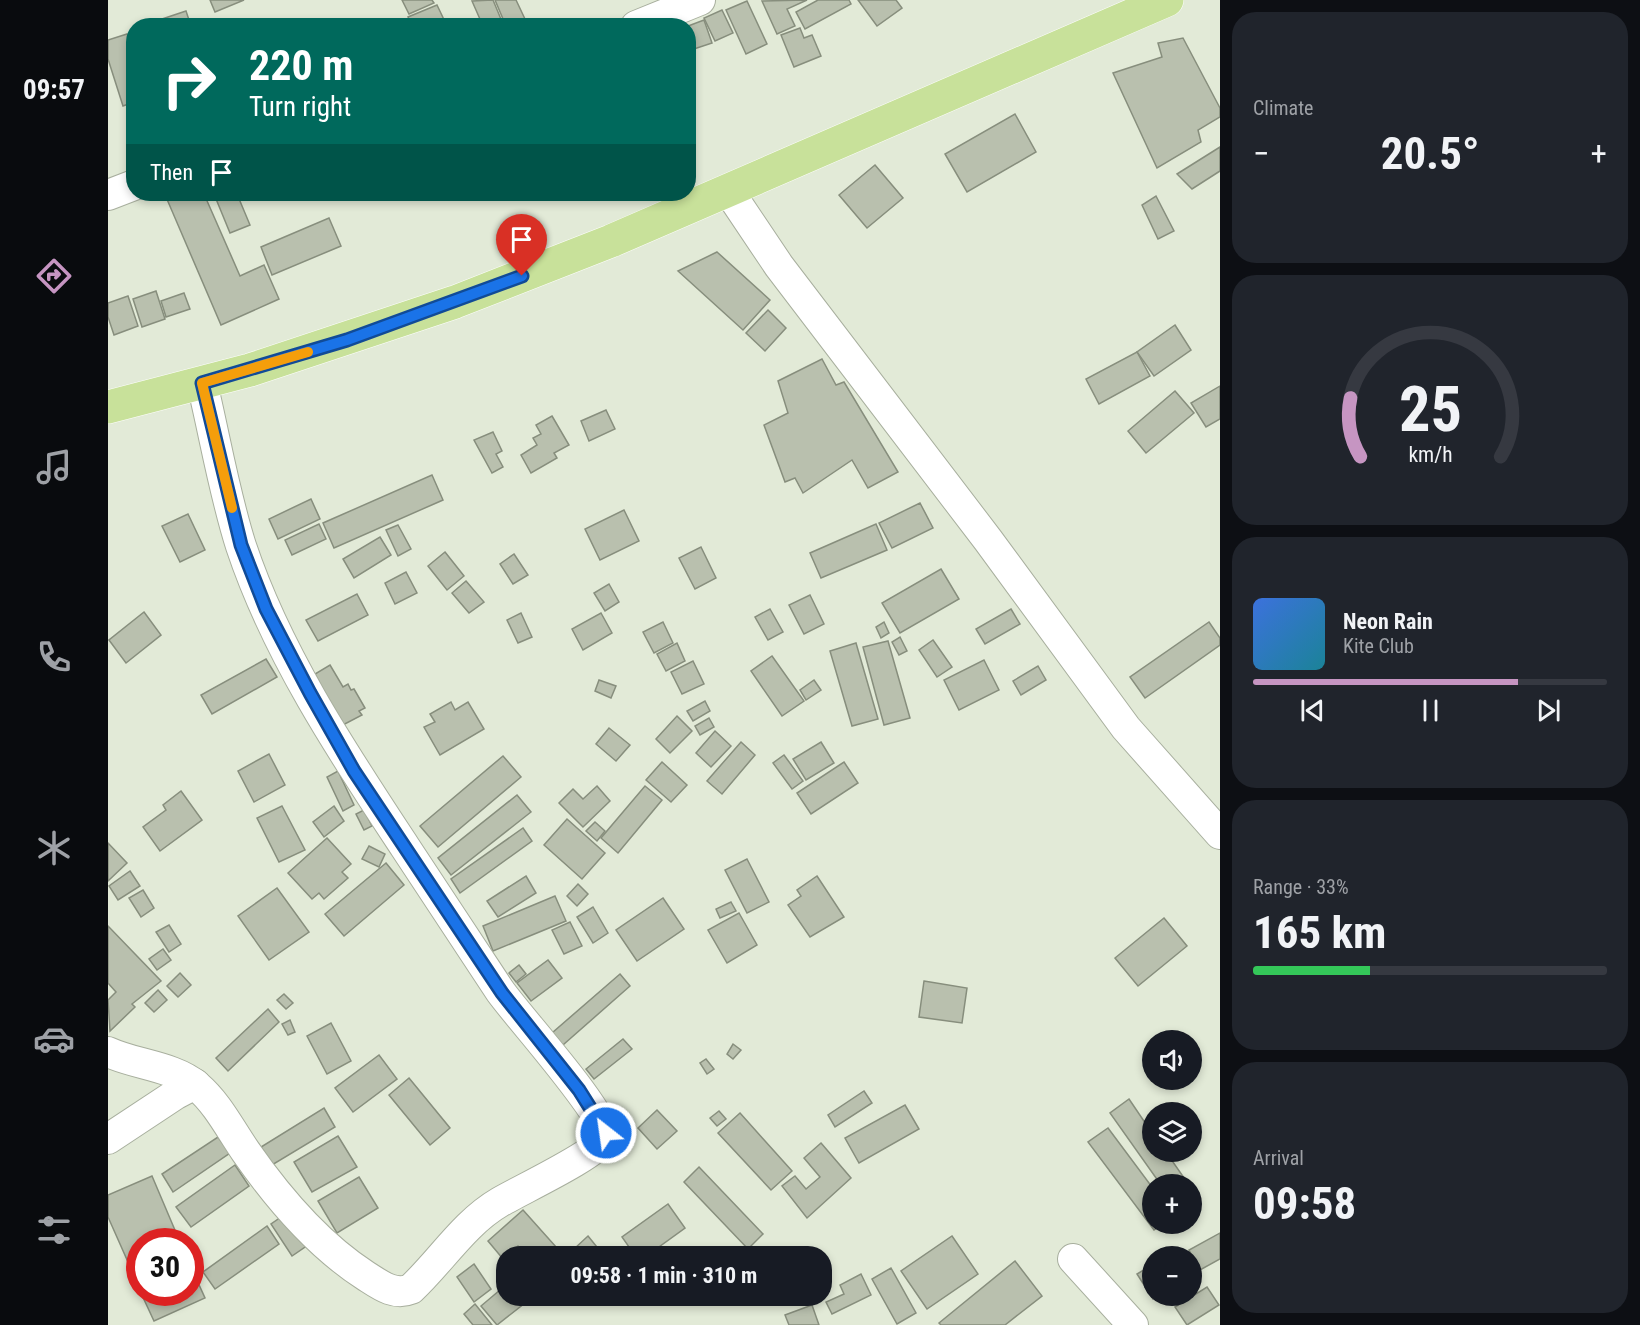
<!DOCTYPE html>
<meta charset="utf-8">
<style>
body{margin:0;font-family:"Roboto Condensed",sans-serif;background:#20242c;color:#f1f3f6;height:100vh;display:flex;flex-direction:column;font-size:22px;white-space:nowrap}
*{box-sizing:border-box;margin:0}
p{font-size:20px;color:#9ea1a6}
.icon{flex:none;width:33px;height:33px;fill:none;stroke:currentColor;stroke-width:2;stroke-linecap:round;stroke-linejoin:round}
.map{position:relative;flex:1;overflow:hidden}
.details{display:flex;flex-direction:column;gap:12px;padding:12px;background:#0d0f14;width:420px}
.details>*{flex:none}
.top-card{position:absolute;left:18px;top:18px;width:570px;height:183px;border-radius:24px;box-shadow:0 3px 9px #0003;background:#00695c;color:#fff;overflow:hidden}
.tools{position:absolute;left:1034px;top:1030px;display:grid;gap:12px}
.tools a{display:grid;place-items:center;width:60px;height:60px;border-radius:50%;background:#171b24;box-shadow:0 3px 9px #0003;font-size:30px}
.speed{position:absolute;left:18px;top:1228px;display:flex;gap:12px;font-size:30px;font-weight:700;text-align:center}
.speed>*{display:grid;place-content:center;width:78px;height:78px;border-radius:50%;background:#171b24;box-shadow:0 3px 9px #0003;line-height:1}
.speed .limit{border:9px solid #d22;background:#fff;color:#111}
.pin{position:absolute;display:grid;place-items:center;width:51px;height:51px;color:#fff;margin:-62px -26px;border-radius:50% 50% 50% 0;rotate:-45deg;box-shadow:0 0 6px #0007}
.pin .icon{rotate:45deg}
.me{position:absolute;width:66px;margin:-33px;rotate:330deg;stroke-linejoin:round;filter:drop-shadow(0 0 4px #0008)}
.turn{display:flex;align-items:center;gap:21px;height:126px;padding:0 24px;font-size:27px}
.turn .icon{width:78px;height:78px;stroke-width:2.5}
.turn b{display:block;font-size:42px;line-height:51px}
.then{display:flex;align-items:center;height:57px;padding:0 24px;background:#0003;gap:12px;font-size:22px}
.big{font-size:45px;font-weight:700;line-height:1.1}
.details .widget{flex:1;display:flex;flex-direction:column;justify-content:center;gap:9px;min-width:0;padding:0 21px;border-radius:24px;background:#20242c}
.details .dial{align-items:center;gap:0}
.dial svg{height:156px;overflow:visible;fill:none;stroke:#363941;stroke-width:7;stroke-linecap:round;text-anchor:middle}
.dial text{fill:#f1f3f6;stroke:none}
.song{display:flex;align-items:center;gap:18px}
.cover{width:72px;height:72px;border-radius:9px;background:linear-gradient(135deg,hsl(220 70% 55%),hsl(190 70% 35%))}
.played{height:6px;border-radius:3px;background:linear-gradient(90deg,#c695c2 75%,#363941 75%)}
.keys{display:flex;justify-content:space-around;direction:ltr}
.heat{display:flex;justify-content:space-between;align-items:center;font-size:33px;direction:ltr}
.charge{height:9px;border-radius:4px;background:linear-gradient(90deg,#34c759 33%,#363941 0)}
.trip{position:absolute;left:388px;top:1246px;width:336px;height:60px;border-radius:24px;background:#171b24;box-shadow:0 3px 9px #0003;font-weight:700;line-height:60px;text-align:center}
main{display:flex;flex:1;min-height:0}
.tab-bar{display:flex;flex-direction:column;width:108px;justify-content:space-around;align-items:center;background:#090b0e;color:#9ea1a6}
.tab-bar .icon{width:42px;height:42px}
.tab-bar .current{color:#c695c2}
.tab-bar b{font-size:27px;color:#f1f3f6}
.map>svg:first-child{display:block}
</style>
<main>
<nav class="tab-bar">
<b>09:57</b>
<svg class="icon current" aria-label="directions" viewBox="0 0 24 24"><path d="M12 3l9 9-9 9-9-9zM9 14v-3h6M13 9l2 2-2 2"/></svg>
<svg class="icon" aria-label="music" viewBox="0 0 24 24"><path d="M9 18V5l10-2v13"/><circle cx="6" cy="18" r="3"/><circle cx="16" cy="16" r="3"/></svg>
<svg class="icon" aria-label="phone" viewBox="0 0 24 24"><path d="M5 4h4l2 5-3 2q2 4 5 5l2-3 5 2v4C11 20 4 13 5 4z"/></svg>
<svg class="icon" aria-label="climate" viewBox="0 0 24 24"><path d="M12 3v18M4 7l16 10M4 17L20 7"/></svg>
<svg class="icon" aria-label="car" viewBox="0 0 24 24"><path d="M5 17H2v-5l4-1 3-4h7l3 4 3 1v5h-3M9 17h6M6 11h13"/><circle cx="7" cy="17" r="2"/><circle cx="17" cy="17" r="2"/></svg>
<svg class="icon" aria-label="filters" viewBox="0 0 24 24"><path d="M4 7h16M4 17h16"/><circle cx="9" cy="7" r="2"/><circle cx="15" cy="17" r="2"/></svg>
</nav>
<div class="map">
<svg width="1112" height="1325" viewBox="0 0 1112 1325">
<rect width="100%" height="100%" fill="#e2ead7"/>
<!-- building -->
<g fill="#b9c0ae" stroke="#878e7d" stroke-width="1.5">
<path d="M102,0H136L107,12Z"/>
<path d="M294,0H324L326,3L301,14Z"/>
<path d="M385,0L395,24L375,26L364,1Z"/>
<path d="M387,0H408L417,19L398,26Z"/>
<path d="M699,0L679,9L687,26L669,34L654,1Z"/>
<path d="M710,0H741L743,4L697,29L688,12Z"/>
<path d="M750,0H788L794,8L769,26Z"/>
<path d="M639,1L659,44L638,54L618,10Z"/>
<path d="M329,5L339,26H304L300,17Z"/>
<path d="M614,10L625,33L607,41L596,18Z"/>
<path d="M78,11L83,26H53L51,20Z"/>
<path d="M596,20L604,43L580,51V26Z"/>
<path d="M692,28L696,38L704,35L713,56L686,67L673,35Z"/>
<path d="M19,34L26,52V102L15,106L0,59V40Z"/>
<path d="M1075,38L1112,108V117L1090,130L1093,142L1049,168L1005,73L1054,57L1050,43Z"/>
<path d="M907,114L928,152L859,192L837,154Z"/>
<path d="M1112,147V171L1084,189L1069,174Z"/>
<path d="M767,165L795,198L759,228L731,195Z"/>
<path d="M65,194H96L132,276L156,265L171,299L113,325L58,197Z"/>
<path d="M106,194H129L142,225L122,233Z"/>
<path d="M1048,196L1066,231L1050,239L1034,205Z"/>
<path d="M221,218L233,246L164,275L153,247Z"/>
<path d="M609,252L662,300L635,330L570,271Z"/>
<path d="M48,291L57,319L34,327L25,299Z"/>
<path d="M76,293L82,309L58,317L53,301Z"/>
<path d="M20,296L30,326L6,335L0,317V303Z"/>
<path d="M660,310L678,328L657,351L638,333Z"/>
<path d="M1067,325L1083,350L1046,376L1029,352Z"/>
<path d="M1029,352L1042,376L991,404L978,379Z"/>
<path d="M714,359L728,385L736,382L790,472L760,488L744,460L695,493L687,478L677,482L656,425L680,413L670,381Z"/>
<path d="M1112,386V419L1098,427L1083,403Z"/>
<path d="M1067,391L1086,413L1038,453L1020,431Z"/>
<path d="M498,410L507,429L481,441L473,421Z"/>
<path d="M444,416L461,445L446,453L449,458L423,473L413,455L429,445L425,438L433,434L428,425Z"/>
<path d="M385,432L394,451L388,454L395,467L384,473L366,440Z"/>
<path d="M324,475L335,500L226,548L215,523Z"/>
<path d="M203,499L212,519L170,539L161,519Z"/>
<path d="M812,503L825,528L784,548L771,523Z"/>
<path d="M516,510L531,541L492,560L477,529Z"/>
<path d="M80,514L97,550L72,562L54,526Z"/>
<path d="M211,524L218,539L184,555L177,540Z"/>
<path d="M768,524L779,550L713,578L702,553Z"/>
<path d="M290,525L303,549L290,556L278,530Z"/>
<path d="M272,537L283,555L246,578L235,559Z"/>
<path d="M593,547L608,578L587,589L571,558Z"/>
<path d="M337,552L356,576L339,590L320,566Z"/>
<path d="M406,554L420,575L405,584L392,564Z"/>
<path d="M833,569L851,599L792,633L774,603Z"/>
<path d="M298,572L309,593L287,604L277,583Z"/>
<path d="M358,581L376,602L361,613L344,593Z"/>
<path d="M501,584L511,602L497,611L486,593Z"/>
<path d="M249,594L260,615L210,641L198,620Z"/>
<path d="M702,595L716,624L696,634L681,605Z"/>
<path d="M662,609L675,632L660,640L647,617Z"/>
<path d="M903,609L912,624L877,644L868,629Z"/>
<path d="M36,612L53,635L18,663L1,640Z"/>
<path d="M413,613L424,637L410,643L399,620Z"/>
<path d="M493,613L504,633L475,650L464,629Z"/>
<path d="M555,622L565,643L546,653L535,632Z"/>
<path d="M776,622L781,633L773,638L768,627Z"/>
<path d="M1101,622L1112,638V645L1037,698L1022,677Z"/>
<path d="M792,637L799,651L791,655L784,642Z"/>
<path d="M825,640L844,667L829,677L811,650Z"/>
<path d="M780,641L802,718L776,725L755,647Z"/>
<path d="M569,643L577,661L558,671L549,654Z"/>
<path d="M748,643L770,719L744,726L722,651Z"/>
<path d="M664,656L696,701L674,716L643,671Z"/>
<path d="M158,659L169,677L104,714L93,695Z"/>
<path d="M876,660L891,690L851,710L836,680Z"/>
<path d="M585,661L596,684L574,694L563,672Z"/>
<path d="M222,665L235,687L240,684L243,690L246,689L257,708L251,711L254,715L233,726L207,674Z"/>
<path d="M930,666L938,680L913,695L905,681Z"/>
<path d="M491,680L508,686L503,698L487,691Z"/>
<path d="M706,680L713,690L698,700L692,690Z"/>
<path d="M597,701L602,711L585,721L579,711Z"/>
<path d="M343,702L347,710L360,702L376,729L332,755L316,727L327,722L322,714Z"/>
<path d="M569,716L584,731L562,753L548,739Z"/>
<path d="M601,718L606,727L592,735L587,726Z"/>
<path d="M501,728L522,745L508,761L488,744Z"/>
<path d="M607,731L623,746L603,767L588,753Z"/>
<path d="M633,742L647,755L614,794L599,781Z"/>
<path d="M713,742L726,763L698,780L685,759Z"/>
<path d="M161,754L177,785L146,802L130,771Z"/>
<path d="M676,755L695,781L684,789L665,763Z"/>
<path d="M395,756L413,777L330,847L312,826Z"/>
<path d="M554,762L579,785L563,802L538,780Z"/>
<path d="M736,762L750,783L703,814L689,793Z"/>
<path d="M230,771L246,805L235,811L219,777Z"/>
<path d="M489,786L502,801L475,827L451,803L465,789L475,799Z"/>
<path d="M537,786L554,800L510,853L493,838Z"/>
<path d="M73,791L94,820L52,851L35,827L58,810L55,805Z"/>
<path d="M409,795L423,812L343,875L330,858Z"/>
<path d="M174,806L197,850L171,862L149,818Z"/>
<path d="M226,806L236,821L216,837L205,822Z"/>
<path d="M256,810L264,826L256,830L248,814Z"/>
<path d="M459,819L497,853L474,879L436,845Z"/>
<path d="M487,822L497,831L489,841L478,831Z"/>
<path d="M415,828L424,841L352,893L343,879Z"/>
<path d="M219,838L243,864L234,872L240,878L216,899L211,893L204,899L180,873Z"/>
<path d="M0,843L19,863L0,881Z"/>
<path d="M261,846L277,854L271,867L254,859Z"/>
<path d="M639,859L661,902L639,913L617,870Z"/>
<path d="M278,863L296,885L236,936L217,914Z"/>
<path d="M22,871L32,886L10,900L1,886Z"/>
<path d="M418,876L428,893L390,917L379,901Z"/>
<path d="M709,876L736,917L702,937L680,905L693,896L689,890Z"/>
<path d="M470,884L480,894L469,906L459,896Z"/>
<path d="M169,888L201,932L161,960L130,916Z"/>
<path d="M35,890L46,908L33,917L21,898Z"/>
<path d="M447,896L458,921L385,951L375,926Z"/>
<path d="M555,898L576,929L529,961L508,930Z"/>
<path d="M623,902L628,911L612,918L608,909Z"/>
<path d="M485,907L500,933L485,943L469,917Z"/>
<path d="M631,913L649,945L619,963L600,930Z"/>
<path d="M1056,918L1079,946L1030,986L1007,958Z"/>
<path d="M462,922L474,946L456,954L444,930Z"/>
<path d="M61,925L73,944L61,952L48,932Z"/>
<path d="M0,926L53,981L24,1004L27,1007L2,1031L0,1000L8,992L0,983Z"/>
<path d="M55,949L63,960L49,970L41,959Z"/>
<path d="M440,960L454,978L423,1001L409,983Z"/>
<path d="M411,965L418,974L408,982L401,973Z"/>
<path d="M72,973L83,985L70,997L59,986Z"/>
<path d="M512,974L522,986L447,1052L437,1039Z"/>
<path d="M816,981L859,988L854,1023L811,1017Z"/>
<path d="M50,990L59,1000L46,1012L37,1003Z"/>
<path d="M176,994L185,1003L178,1009L169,1000Z"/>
<path d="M160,1009L171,1022L120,1071L108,1058Z"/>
<path d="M182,1020L187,1032L180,1035L174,1024Z"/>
<path d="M223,1023L243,1061L219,1074L199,1036Z"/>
<path d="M515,1039L524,1049L486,1079L478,1069Z"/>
<path d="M625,1044L633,1050L625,1059L619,1054Z"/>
<path d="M271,1055L289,1079L245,1112L227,1088Z"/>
<path d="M598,1059L606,1069L599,1074L592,1063Z"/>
<path d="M301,1078L342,1128L322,1145L281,1095Z"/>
<path d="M756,1091L764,1103L727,1127L720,1115Z"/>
<path d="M1021,1099L1044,1133V1152H1058L1081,1185H1053L1002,1113Z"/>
<path d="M797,1105L811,1129L751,1163L737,1138Z"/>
<path d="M216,1108L227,1127L164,1165L153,1147Z"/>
<path d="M549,1110L569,1131L549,1149L530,1128Z"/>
<path d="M611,1111L618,1119L609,1126L602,1118Z"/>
<path d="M632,1113L684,1171L663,1190L610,1133Z"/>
<path d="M1000,1128L1044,1187V1224H1054L1046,1230L980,1142Z"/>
<path d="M230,1136L249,1167L204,1192L186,1162Z"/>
<path d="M110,1137L122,1153L65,1192L54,1174Z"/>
<path d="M713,1143L743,1178L699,1218L674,1186L687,1176L698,1189L712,1177L696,1158Z"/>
<path d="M127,1165L141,1186L83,1227L68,1207Z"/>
<path d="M591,1167L655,1234L640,1249L576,1182Z"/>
<path d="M44,1176L72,1242H32V1289L0,1217V1195Z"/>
<path d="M251,1177L270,1208L229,1233L210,1201Z"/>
<path d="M560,1204L577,1228L537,1257H528L514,1237Z"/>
<path d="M415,1210L457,1257H420L410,1246L395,1259L380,1241Z"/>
<path d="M179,1213L200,1245L184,1256L163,1224Z"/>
<path d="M159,1226L171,1244L107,1289L95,1272Z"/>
<path d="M1112,1233V1259L1092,1270L1081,1250Z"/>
<path d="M480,1236L497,1257H473L466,1249Z"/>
<path d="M844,1236L870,1274L819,1309L793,1271Z"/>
<path d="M907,1261L934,1296L897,1325H833L831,1323Z"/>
<path d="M366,1264L383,1289L366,1302L349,1277Z"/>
<path d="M82,1265L97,1298L46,1321L33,1293H82Z"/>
<path d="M1044,1265V1296H1050L1045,1299L1029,1274Z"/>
<path d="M783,1268L808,1313L789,1324L764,1279Z"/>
<path d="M753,1274L763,1295L724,1314L718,1302L736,1294L732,1285Z"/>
<path d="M399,1284V1296H426L389,1325L373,1306Z"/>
<path d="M1099,1287L1111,1305L1079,1325L1067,1307Z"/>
<path d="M367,1304L384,1325H365L356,1314Z"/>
<path d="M704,1305L711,1325H681L677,1315Z"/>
</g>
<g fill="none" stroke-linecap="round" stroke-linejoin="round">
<!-- minor casing -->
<g stroke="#a8af9e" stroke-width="32">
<g id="minor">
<path d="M528,26L592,0"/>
<path d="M620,190L671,266L880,540L1018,728L1112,834"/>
<path d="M0,195L26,185"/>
<path d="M0,1052C28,1065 65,1066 89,1086C110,1104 122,1129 138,1152C170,1198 210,1245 258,1276C272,1285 286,1296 303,1289C333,1261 356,1223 392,1202C414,1189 488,1155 498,1137C496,1111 412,1019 392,991C360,943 329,895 297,847C235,753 169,654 133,546C116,493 107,437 94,383"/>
<path d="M0,1139L68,1094L87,1084"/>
<path d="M965,1259L1025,1325"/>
</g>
</g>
<!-- highway casing -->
<g stroke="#fff" stroke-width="34">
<path id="highway" d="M0,407L142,370L347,302L503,241L1059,0"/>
</g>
<!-- minor -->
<use href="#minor" stroke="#fff" stroke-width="30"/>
<!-- highway -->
<use href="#highway" stroke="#c8e19a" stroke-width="33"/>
</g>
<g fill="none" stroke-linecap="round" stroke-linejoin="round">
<!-- route casing -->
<g stroke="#114b97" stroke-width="15">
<path id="route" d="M414,276L239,340L94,383L133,545L158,609L202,693L246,771L394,993L471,1090L498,1133"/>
</g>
<!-- route -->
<use href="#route" stroke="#1a73e8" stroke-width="10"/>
<!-- slow -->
<path stroke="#f59e0b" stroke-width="10" d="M124,508L94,383L200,352"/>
</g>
</svg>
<div class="tools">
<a><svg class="icon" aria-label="sound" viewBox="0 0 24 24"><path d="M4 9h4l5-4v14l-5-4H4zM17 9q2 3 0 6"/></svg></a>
<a><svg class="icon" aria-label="layers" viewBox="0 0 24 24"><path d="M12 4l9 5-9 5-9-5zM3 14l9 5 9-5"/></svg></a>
<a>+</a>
<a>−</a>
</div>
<div class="speed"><div class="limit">30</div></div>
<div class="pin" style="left:414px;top:276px;background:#d93025"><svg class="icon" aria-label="arrive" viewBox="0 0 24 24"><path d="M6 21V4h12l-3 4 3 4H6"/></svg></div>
<svg class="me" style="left:498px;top:1133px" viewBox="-20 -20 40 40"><circle r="17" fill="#1a73e8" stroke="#fff" stroke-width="3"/><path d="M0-11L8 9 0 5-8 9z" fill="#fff"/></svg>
<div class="trip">09:58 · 1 min · 310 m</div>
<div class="top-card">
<div class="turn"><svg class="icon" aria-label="right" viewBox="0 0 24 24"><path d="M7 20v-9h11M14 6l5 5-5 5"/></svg><div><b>220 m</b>Turn right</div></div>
<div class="then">Then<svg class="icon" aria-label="arrive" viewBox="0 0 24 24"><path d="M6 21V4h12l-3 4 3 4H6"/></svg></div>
</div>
</div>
<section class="details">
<div class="widget"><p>Climate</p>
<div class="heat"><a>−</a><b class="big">20.5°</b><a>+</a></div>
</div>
<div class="widget dial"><svg viewBox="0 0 100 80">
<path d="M14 69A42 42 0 1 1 86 69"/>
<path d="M14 69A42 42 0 0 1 9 39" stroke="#c695c2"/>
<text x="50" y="56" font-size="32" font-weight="700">25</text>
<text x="50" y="72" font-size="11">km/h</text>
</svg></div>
<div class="widget">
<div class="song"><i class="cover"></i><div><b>Neon Rain</b><p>Kite Club</p></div></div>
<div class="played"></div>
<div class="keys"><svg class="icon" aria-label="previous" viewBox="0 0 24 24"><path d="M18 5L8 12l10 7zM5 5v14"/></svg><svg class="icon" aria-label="pause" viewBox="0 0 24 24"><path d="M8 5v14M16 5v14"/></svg><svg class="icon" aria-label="next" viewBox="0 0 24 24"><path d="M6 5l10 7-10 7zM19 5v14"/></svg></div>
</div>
<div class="widget"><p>Range · 33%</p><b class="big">165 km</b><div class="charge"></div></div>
<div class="widget"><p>Arrival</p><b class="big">09:58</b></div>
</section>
</main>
